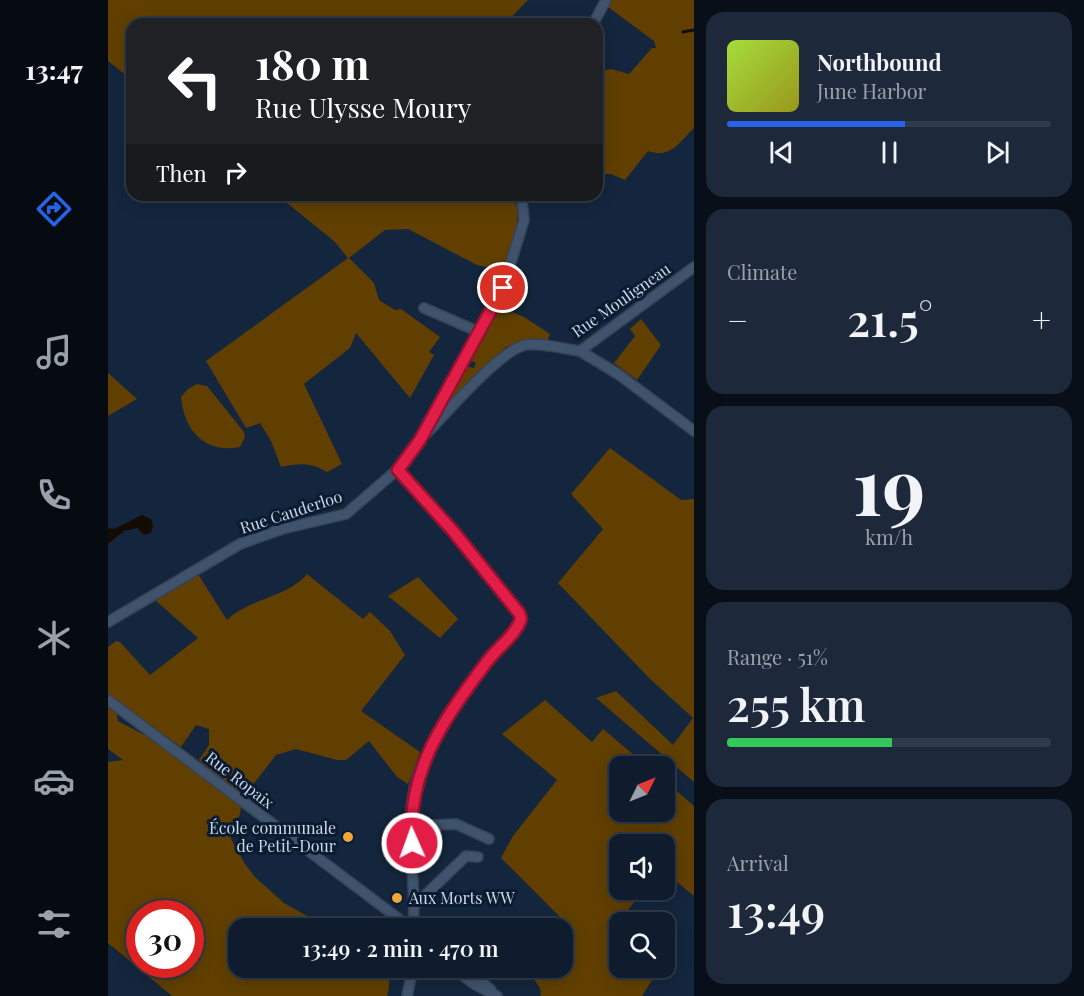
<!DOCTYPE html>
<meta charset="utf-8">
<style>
body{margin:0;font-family:"Playfair Display",serif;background:#1d293a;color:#f1f3f6;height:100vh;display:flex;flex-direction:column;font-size:22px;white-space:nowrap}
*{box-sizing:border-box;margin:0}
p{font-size:20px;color:#9ba1aa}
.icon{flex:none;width:33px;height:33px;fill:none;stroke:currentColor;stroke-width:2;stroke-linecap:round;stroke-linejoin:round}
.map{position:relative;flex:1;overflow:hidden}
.drawer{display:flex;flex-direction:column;gap:12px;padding:12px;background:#080f19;width:390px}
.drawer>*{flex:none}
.guide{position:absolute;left:18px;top:18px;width:477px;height:183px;border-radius:18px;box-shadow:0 3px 15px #0003,0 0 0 2px #2f3a4a;background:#202124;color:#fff;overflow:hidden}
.needle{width:39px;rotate:47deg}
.controls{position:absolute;left:501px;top:756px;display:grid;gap:12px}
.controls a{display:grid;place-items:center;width:66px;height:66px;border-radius:12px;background:#0f1c2e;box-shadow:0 3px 15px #0003,0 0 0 2px #2f3a4a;font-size:30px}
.speed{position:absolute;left:18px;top:900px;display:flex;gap:12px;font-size:30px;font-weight:700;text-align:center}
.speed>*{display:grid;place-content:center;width:78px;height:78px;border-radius:50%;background:#0f1c2e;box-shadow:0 3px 15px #0003,0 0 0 2px #2f3a4a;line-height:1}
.speed .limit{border:9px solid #d22;background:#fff;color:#111}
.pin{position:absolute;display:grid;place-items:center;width:51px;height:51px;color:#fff;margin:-26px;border:3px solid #fff;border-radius:50%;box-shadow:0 2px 6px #0007}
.me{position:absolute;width:66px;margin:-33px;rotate:358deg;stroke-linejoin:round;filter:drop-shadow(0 0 4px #0008)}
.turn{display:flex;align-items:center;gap:21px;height:126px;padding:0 30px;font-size:27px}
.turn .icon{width:78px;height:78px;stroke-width:2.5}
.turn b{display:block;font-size:42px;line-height:51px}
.then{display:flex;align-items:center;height:57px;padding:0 30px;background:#0003;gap:12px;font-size:22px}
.big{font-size:45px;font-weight:600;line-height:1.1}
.drawer .widget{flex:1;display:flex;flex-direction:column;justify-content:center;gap:9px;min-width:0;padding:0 21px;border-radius:18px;background:#1d293a}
.drawer .dial{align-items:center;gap:0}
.dial b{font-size:78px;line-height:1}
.song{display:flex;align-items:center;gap:18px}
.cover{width:72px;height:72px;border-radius:9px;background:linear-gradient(135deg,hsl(80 70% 55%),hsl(60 70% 35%))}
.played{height:6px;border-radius:3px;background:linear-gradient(90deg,#2563eb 55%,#2f3a4a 55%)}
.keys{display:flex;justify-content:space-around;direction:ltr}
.heat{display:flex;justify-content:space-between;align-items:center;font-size:33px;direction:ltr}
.charge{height:9px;border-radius:4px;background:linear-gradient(90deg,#34c759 51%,#2f3a4a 0)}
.trip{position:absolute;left:120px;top:918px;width:345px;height:60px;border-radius:18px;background:#0f1c2e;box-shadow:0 3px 15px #0003,0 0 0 2px #2f3a4a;font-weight:600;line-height:60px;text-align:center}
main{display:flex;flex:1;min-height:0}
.tab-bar{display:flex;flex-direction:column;width:108px;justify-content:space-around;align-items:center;background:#060b12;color:#9ba1aa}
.tab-bar .icon{width:42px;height:42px}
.tab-bar .active{color:#2563eb}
.tab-bar b{font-size:27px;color:#f1f3f6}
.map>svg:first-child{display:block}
</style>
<main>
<nav class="tab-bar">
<b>13:47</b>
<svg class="icon active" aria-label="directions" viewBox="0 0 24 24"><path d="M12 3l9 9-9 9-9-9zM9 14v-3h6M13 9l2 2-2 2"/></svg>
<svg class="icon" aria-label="music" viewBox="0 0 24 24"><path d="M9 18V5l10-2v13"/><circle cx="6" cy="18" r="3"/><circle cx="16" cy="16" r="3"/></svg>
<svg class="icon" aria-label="phone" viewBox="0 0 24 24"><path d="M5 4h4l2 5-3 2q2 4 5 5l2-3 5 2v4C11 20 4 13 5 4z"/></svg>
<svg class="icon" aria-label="climate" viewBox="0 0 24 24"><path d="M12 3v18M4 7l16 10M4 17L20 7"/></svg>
<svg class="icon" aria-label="car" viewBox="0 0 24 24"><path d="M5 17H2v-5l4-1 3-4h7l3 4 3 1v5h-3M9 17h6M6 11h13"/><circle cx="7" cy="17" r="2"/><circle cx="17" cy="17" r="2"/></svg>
<svg class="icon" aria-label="filters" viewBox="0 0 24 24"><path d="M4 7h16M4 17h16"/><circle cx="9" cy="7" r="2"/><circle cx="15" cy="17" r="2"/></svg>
</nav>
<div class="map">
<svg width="586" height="996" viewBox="0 0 586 996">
<rect width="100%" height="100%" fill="#14263d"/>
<!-- green -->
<g fill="#603f00" fill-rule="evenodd">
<path d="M0,0H420L397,24H24V80L0,61Z"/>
<path d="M503,0H586V128C571,143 562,159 540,151L517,180L503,174H489V72L503,69L521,74L544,48H548L546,41L500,7Z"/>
<path d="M169,195H401L410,208L408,233L398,262L378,267L369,265L300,229L277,230L241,258L266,283L271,300L287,310L293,309L332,337L321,352L326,355L302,398L248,333L242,348L196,384L234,464L219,472C203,462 191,463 173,467L163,441L152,423L138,428L98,361L240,258L226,241Z"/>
<path d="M390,306L416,317L442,334L438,344L415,341L398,347L338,409L336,404L356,366L366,368L368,363L360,359Z"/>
<path d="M533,319L553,345L529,380L506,363L527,336L522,329Z"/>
<path d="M0,373L29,399L0,416Z"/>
<path d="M89,384L99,386L136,432L137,437L132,447C96,454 76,430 73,397L80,389Z"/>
<path d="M502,448L573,500L586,499V782L488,698L508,691L565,745L585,718L541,678L450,583L495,529L463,494Z"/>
<path d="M90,574L119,620C141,598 179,598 199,574L255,619L262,612L282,631L297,655L253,711L312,752L300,784L289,777L261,741L238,760H229L188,749L168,755L136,796L91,760L101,745V729L88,725L73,747L0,694V647L8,641L12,642L42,675L90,638L47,600Z"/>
<path d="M310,577L350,619L332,638L280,596Z"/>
<path d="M0,700L7,705L10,721L44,739L134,800L132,814L123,833V839L137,864L147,877L176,903L221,928H130V968H275C283,975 282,986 279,996H64L0,943V762L15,760L0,749ZM32,914H82V964H32Z"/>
<path d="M437,700L484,742L495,729L539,766H512V812H556L557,781L586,806V896L557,872L556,844H512V890H536L499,936L511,946L512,968H539L548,974L534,996H433L432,988L419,970L423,968H454L455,942L467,932L393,858L405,836L449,780L394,734Z"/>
</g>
<!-- water -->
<path fill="#140c03" d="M34,515L43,519L45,526L43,533L36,535L29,528L16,531L0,544V528L6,529Z"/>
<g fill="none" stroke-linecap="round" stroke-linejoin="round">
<!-- stream -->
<path stroke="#140c03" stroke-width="3" d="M575,32L586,30"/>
<!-- minor casing -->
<g stroke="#364356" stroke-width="12">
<g id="minor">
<path d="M485,24L498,0"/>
<path d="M316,308L371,332"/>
<path d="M472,351L510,374L586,431"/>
<path d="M320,432C339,412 393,350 417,345C433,342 455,349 472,351L586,267"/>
<path d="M290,469L345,531L411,613L413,619C408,635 389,649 379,663C355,693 330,729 314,764C291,815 310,875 305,928"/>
<path d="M0,622L132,544L174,529L238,514L290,469L312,440L395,288L416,220L414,202L410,195"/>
<path d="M0,700L303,928"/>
<path d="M303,826L348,824L381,839"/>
<path d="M307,905L358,856L370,857"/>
<path d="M345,968L366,984L389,996"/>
<path d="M358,968L383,990"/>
<path d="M299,996L305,968"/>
</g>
</g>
<!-- minor -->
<use href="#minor" stroke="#3f536c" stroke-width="9"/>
</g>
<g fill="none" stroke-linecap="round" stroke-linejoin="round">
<!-- route casing -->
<g stroke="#92132f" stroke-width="15">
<path id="route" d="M304,843C299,770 336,719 378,663C388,649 408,635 413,619L411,613L345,531L290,470L312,440L395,288"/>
</g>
<!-- route -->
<use href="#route" stroke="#e11d48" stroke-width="10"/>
</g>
<!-- markers -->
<g fill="#eca93a" stroke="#0b1c32" stroke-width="2">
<circle cx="240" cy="837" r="6"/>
<circle cx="289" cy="898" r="6"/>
</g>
<g text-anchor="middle" stroke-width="6" stroke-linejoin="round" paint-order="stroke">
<!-- street labels -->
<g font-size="16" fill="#ccd8e7" stroke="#0b1c32">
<text transform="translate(513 300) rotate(-35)" y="6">Rue Mouligneau</text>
<text transform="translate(183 512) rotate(-18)" y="6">Rue Cauderloo</text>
<text transform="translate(132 780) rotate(38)" y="6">Rue Ropaix</text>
</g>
<!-- poi labels -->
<g font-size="16" fill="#ccd8e7" stroke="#0b1c32" text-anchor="end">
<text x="228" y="834">École communale<tspan x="228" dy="18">de Petit-Dour</tspan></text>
<text x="301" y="904" text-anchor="start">Aux Morts WW</text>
</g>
</g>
</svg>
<div class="controls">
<a><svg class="needle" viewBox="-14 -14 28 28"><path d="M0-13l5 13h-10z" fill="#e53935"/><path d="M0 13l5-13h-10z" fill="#9ba1aa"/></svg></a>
<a><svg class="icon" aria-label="sound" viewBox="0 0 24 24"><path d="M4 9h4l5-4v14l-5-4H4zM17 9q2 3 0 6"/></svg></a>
<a><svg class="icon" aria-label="search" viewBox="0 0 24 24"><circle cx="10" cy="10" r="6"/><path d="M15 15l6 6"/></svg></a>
</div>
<div class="speed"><div class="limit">30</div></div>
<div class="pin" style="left:395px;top:288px;background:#d93025"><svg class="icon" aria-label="arrive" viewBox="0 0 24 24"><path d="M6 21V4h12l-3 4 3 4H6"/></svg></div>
<svg class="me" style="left:304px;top:843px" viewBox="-20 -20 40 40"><circle r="17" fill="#e11d48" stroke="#fff" stroke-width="3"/><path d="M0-11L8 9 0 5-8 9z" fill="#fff"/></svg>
<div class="trip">13:49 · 2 min · 470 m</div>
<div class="guide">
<div class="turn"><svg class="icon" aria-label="left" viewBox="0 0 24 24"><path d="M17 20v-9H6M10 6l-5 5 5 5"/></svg><div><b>180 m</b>Rue Ulysse Moury</div></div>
<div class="then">Then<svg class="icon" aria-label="right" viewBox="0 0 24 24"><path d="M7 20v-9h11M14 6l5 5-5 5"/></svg></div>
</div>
</div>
<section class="drawer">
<div class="widget">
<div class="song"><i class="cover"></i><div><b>Northbound</b><p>June Harbor</p></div></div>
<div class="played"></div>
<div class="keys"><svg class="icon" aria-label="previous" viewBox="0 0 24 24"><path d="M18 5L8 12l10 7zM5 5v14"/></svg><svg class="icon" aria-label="pause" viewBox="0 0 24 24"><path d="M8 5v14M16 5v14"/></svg><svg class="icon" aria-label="next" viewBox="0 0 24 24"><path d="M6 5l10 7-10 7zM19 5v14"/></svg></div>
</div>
<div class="widget"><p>Climate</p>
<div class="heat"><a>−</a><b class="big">21.5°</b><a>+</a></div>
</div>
<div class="widget dial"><b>19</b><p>km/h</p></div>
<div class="widget"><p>Range · 51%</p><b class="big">255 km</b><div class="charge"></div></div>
<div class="widget"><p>Arrival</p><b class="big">13:49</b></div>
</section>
</main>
